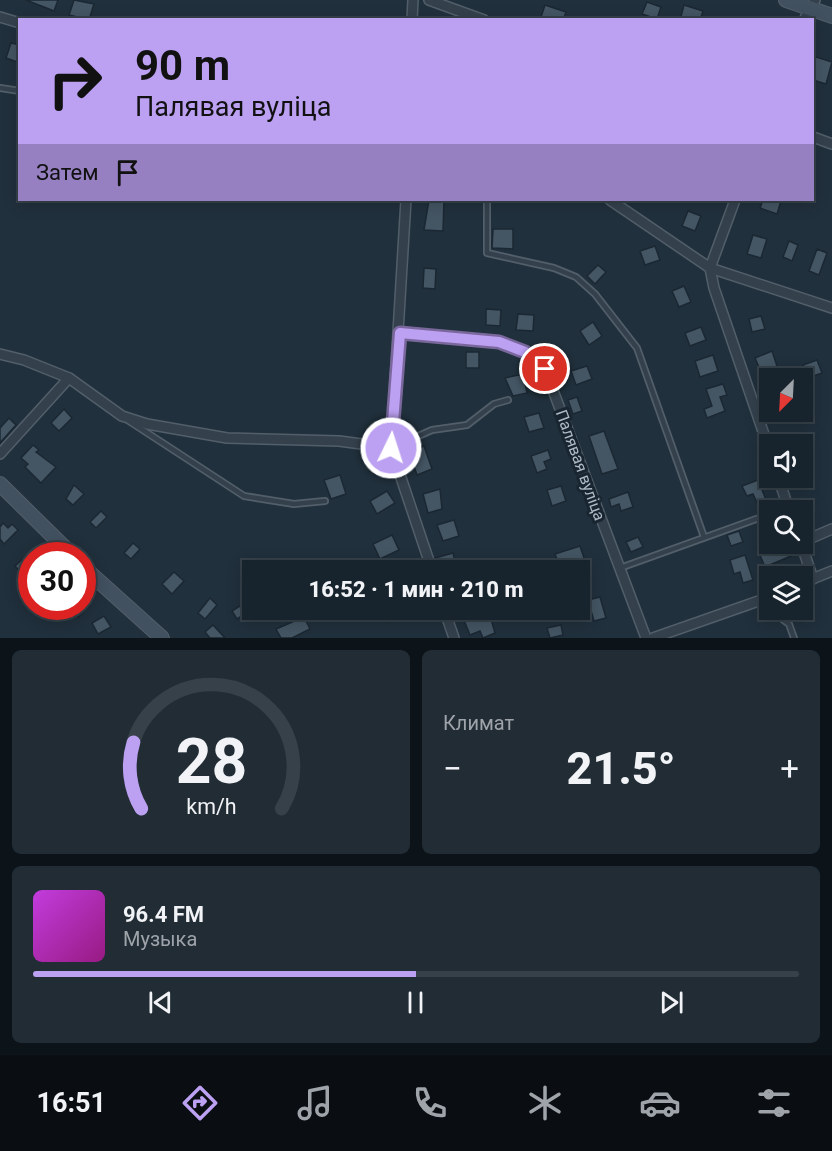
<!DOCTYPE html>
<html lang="ru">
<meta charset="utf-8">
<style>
body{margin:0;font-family:Roboto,sans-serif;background:#212c35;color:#f1f3f6;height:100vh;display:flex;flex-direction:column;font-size:22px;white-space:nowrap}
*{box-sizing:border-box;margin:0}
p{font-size:20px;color:#9fa4aa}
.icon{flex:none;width:33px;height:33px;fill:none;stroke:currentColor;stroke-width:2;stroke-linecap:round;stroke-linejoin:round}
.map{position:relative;height:638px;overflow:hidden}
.sheet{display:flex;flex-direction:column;gap:12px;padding:12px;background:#0d1419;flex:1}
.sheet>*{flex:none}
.banner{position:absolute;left:18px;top:18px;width:796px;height:183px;border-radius:0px;box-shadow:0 3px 15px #0003,0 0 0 2px #364149;background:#bca0f2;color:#111;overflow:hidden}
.needle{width:39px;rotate:204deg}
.buttons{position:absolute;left:759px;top:368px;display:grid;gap:12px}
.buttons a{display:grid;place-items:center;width:54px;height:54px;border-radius:0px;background:#18242d;box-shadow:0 3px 15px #0003,0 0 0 2px #364149;font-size:30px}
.speed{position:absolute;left:18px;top:542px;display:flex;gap:12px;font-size:30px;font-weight:700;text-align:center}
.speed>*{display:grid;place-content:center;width:78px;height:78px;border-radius:50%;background:#18242d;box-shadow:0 3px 15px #0003,0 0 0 2px #364149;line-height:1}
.speed .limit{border:9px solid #d22;background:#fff;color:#111}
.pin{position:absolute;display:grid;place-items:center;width:51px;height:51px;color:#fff;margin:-26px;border:3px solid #fff;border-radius:50%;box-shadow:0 2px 6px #0007}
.me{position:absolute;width:66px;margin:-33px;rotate:4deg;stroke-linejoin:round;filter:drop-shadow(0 0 4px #0008)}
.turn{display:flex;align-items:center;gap:21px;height:126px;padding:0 18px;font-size:27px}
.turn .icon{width:78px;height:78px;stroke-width:2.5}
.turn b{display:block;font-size:42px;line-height:51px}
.then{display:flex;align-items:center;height:57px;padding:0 18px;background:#0003;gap:12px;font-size:22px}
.big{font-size:45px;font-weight:800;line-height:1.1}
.sheet .widget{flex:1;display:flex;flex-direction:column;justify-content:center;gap:9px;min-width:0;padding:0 21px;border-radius:9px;background:#212c35}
.sheet .dial{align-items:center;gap:0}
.dial svg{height:156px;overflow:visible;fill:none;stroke:#364149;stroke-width:7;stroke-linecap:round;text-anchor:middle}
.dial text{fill:#f1f3f6;stroke:none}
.song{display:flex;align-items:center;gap:18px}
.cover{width:72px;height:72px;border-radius:9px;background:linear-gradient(135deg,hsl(290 70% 55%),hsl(310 70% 35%))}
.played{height:6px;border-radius:3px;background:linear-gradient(90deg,#bca0f2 50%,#364149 50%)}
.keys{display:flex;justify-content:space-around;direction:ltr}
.heat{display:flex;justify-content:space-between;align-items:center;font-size:33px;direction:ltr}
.sheet .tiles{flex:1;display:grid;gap:12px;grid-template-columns:1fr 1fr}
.widget:last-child{grid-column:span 2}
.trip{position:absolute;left:242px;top:560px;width:348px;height:60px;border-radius:0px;background:#18242d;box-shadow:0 3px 15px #0003,0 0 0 2px #364149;font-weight:800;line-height:60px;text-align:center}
.menu{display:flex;height:96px;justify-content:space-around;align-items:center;background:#0a0e12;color:#9fa4aa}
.menu .icon{width:42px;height:42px}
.menu .current{color:#bca0f2}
.menu b{font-size:27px;color:#f1f3f6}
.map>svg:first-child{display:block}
</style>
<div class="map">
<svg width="832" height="638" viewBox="0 0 832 638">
<rect width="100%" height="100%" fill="#20303c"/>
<!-- building -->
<g fill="#445563" stroke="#1b2833" stroke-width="1.5">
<path d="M26,0H58L54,11Z"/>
<path d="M74,0L94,4L89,20L69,15Z"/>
<path d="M647,2L661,7L657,19L642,14Z"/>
<path d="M545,5L566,12L563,20H540Z"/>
<path d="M684,5L703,11L700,20H680Z"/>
<path d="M11,43L20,45V63L6,58Z"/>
<path d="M813,56L832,62L826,84L813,80Z"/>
<path d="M429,200H444L443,231L424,230Z"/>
<path d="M763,200L781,201L777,214L760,208Z"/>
<path d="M688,211L701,216L695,231L682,226Z"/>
<path d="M493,229H513V249L492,248Z"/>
<path d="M753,235L767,239L761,258L747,254Z"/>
<path d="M789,241L798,245L792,261L783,257Z"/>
<path d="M655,246L660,260L645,265L640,251Z"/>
<path d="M817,249L827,253L819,275L809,271Z"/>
<path d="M598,265L606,272L595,284L587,276Z"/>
<path d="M424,268L436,269L435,289L423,288Z"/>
<path d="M684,286L691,302L679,307L672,291Z"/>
<path d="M486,309L501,310L500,326L486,325Z"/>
<path d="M518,314L534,315L533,331L516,330Z"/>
<path d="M761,316L765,329L752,332L749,319Z"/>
<path d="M593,322L602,336L589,345L580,331Z"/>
<path d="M701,327L706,340L690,346L685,333Z"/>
<path d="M772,351L777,366L761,372L755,358Z"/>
<rect x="466" y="352" width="13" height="16"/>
<path d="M713,355L718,371L700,377L695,361Z"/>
<path d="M817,360L822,373L808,378L803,365Z"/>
<path d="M587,366L592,379L576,385L571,371Z"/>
<path d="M523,374L527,393L513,396L505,378Z"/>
<path d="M723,384L727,395L720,397L725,411L707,418L704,409L712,406L706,389Z"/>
<path d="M577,397L582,411L573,414L568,400Z"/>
<path d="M64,409L72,418L59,431L51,423Z"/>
<path d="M539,413L544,428L529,432L524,417Z"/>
<path d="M9,418L16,425L0,443V428Z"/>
<path d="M604,431L618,469L602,474L589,436Z"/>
<path d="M802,434L806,444H791L789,439Z"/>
<path d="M33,445L39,450L36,452L56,467L41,483L25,467L28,464L21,458Z"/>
<path d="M424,446L432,469L417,475L409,452Z"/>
<path d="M548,450L551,459L544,462L547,469L537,473L531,456Z"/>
<path d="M340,475L346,494L331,499L324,480Z"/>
<path d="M758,480L769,507L761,511L753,494L747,496L742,486Z"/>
<path d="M74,485L84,494L73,505L66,499Z"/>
<path d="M561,486L566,501L552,506L547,490Z"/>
<path d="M440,489L442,509L428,513L423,494Z"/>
<path d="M387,491L395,503L377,514L370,501Z"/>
<path d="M628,492L633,507L621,511L619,504L611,507L609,499Z"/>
<path d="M101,511L107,517L96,528L90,522Z"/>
<path d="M454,520L459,536L443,541L437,525Z"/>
<path d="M3,523L8,528L12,524L18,530L4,544L0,539V527Z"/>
<path d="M739,531L743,542L731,546L727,535Z"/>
<path d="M392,535L399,550L380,559L373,544Z"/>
<path d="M638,537L643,547L631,552L626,542Z"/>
<path d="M133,543L140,549L131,559L124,553Z"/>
<path d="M768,543L770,549L786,543L791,556L765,567L757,548Z"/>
<path d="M580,546L586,564L561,570L555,554Z"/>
<path d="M453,553L457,570H439L435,558Z"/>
<path d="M745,555L753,580L743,583L740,572L734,574L730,560Z"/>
<path d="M26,556L32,562V574L26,578L15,566Z"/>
<path d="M499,562L501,570H476V568Z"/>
<path d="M174,572L184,581L172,594L162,584Z"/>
<path d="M600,597L606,618L594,621L588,600Z"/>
<path d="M210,598L217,605L205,619L198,613Z"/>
<path d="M243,604L248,612L237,619L232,611Z"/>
<path d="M67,606H89L78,617Z"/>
<path d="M384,609H406L408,614L389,622Z"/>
<path d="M479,612L483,621L491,619L495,633L483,638L480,631L470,635L463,618Z"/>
<path d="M104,616L111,627L98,634L92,623Z"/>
<path d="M304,617L310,629L292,638H281L276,629Z"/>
<path d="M213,625L225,638H210L205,632Z"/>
<path d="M561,625L563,635L550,638L547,628Z"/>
</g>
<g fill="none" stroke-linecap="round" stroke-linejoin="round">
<!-- lane casing -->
<g stroke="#525f6a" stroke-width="8">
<g id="lane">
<path d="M0,88L20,91"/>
<path d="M487,200V253L554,268L576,277L595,294L637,348L704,537"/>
<path d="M129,421L244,496L294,504L325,501"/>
<path d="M391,448L432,430L467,425L494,404L508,400"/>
<path d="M620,568L770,514"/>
<path d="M759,602L789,624L794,638"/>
</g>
</g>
<!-- street casing -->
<g stroke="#525f6a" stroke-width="12">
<g id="street">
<path d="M429,0L484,20"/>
<path d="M0,17L20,23"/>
<path d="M412,20L413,0"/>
<path d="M804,20L815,0"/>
<path d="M813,137L832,144"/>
<path d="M406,200L391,448L432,570"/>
<path d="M610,200L710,268L714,288L770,452"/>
<path d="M735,200L710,268L832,308"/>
<path d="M400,333L499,342L525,352L545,369L646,638"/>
<path d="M0,354L24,360L69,378L122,416L147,424L227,438L339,441L391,448"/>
<path d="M0,454L69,378"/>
<path d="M778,477L789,510"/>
<path d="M802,542L832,529"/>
<path d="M801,543L813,579"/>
<path d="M802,583L832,571"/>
<path d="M444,609L454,638"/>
<path d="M653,638L770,597"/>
</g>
</g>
<!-- secondary casing -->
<g stroke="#525f6a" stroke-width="16">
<g id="secondary">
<path d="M786,0L832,16"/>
<path d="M0,484L72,555"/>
<path d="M82,566L162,638"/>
</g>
</g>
<!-- lane -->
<use href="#lane" stroke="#34414d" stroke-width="4.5"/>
<!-- street -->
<use href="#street" stroke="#34414d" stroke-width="9"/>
<!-- secondary -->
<use href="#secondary" stroke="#425160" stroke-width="14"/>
</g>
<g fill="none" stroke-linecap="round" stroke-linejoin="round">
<!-- route casing -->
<g stroke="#7a689d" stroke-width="15">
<path id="route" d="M391,448L400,333L499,342L525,352L545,369"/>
</g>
<!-- route -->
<use href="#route" stroke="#bca0f2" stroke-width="10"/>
</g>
<g text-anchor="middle" stroke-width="6" stroke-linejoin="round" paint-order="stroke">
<!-- street labels -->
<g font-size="16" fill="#afbcc8" stroke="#192631">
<text transform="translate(581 465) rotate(70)" y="6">Палявая вуліца</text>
</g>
</g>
</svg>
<div class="buttons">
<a><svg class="needle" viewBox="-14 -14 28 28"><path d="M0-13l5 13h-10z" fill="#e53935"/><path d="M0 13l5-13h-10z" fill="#9fa4aa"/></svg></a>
<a><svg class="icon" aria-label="sound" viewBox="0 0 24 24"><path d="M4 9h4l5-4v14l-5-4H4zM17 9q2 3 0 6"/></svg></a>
<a><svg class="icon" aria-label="search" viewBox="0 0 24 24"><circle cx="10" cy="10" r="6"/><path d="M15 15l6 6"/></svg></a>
<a><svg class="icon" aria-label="layers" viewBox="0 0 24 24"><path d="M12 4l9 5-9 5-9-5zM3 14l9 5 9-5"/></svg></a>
</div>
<div class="speed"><div class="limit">30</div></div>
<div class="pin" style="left:545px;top:369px;background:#d93025"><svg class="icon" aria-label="arrive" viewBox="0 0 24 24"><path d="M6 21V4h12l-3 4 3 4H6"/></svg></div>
<svg class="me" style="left:391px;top:448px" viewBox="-20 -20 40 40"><circle r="17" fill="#bca0f2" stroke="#fff" stroke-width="3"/><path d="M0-11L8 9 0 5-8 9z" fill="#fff"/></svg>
<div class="trip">16:52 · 1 мин · 210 m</div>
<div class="banner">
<div class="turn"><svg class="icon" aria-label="right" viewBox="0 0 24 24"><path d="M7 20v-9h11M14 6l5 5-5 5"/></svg><div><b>90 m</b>Палявая вуліца</div></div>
<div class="then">Затем<svg class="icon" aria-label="arrive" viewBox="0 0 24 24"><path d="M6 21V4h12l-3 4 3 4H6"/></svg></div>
</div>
</div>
<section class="sheet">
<div class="tiles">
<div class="widget dial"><svg viewBox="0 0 100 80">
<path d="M14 69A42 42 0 1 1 86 69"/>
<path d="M14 69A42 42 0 0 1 10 35" stroke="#bca0f2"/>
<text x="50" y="56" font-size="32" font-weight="700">28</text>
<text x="50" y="72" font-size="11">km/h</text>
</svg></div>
<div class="widget"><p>Климат</p>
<div class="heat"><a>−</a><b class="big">21.5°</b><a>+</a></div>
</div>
<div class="widget">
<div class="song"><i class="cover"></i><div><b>96.4 FM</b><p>Музыка</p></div></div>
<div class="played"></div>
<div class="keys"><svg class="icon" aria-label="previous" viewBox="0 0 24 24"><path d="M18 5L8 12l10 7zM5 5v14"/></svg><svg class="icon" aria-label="pause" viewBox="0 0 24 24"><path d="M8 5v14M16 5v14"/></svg><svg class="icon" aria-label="next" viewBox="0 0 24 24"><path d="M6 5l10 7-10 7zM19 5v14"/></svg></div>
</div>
</div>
</section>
<nav class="menu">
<b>16:51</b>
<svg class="icon current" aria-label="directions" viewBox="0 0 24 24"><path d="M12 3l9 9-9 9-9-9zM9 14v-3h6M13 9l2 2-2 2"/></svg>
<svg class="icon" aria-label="music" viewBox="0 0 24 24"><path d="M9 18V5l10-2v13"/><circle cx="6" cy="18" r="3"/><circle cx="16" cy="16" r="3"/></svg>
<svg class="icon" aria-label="phone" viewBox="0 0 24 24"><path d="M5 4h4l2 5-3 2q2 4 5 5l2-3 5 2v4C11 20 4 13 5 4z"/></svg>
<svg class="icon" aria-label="climate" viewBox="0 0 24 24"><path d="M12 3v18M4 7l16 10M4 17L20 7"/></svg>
<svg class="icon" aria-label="car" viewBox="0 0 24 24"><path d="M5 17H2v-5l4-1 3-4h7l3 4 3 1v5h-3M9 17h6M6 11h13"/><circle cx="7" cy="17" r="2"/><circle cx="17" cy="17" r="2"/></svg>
<svg class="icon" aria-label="filters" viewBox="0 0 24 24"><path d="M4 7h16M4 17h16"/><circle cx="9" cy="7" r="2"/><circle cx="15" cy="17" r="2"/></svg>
</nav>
